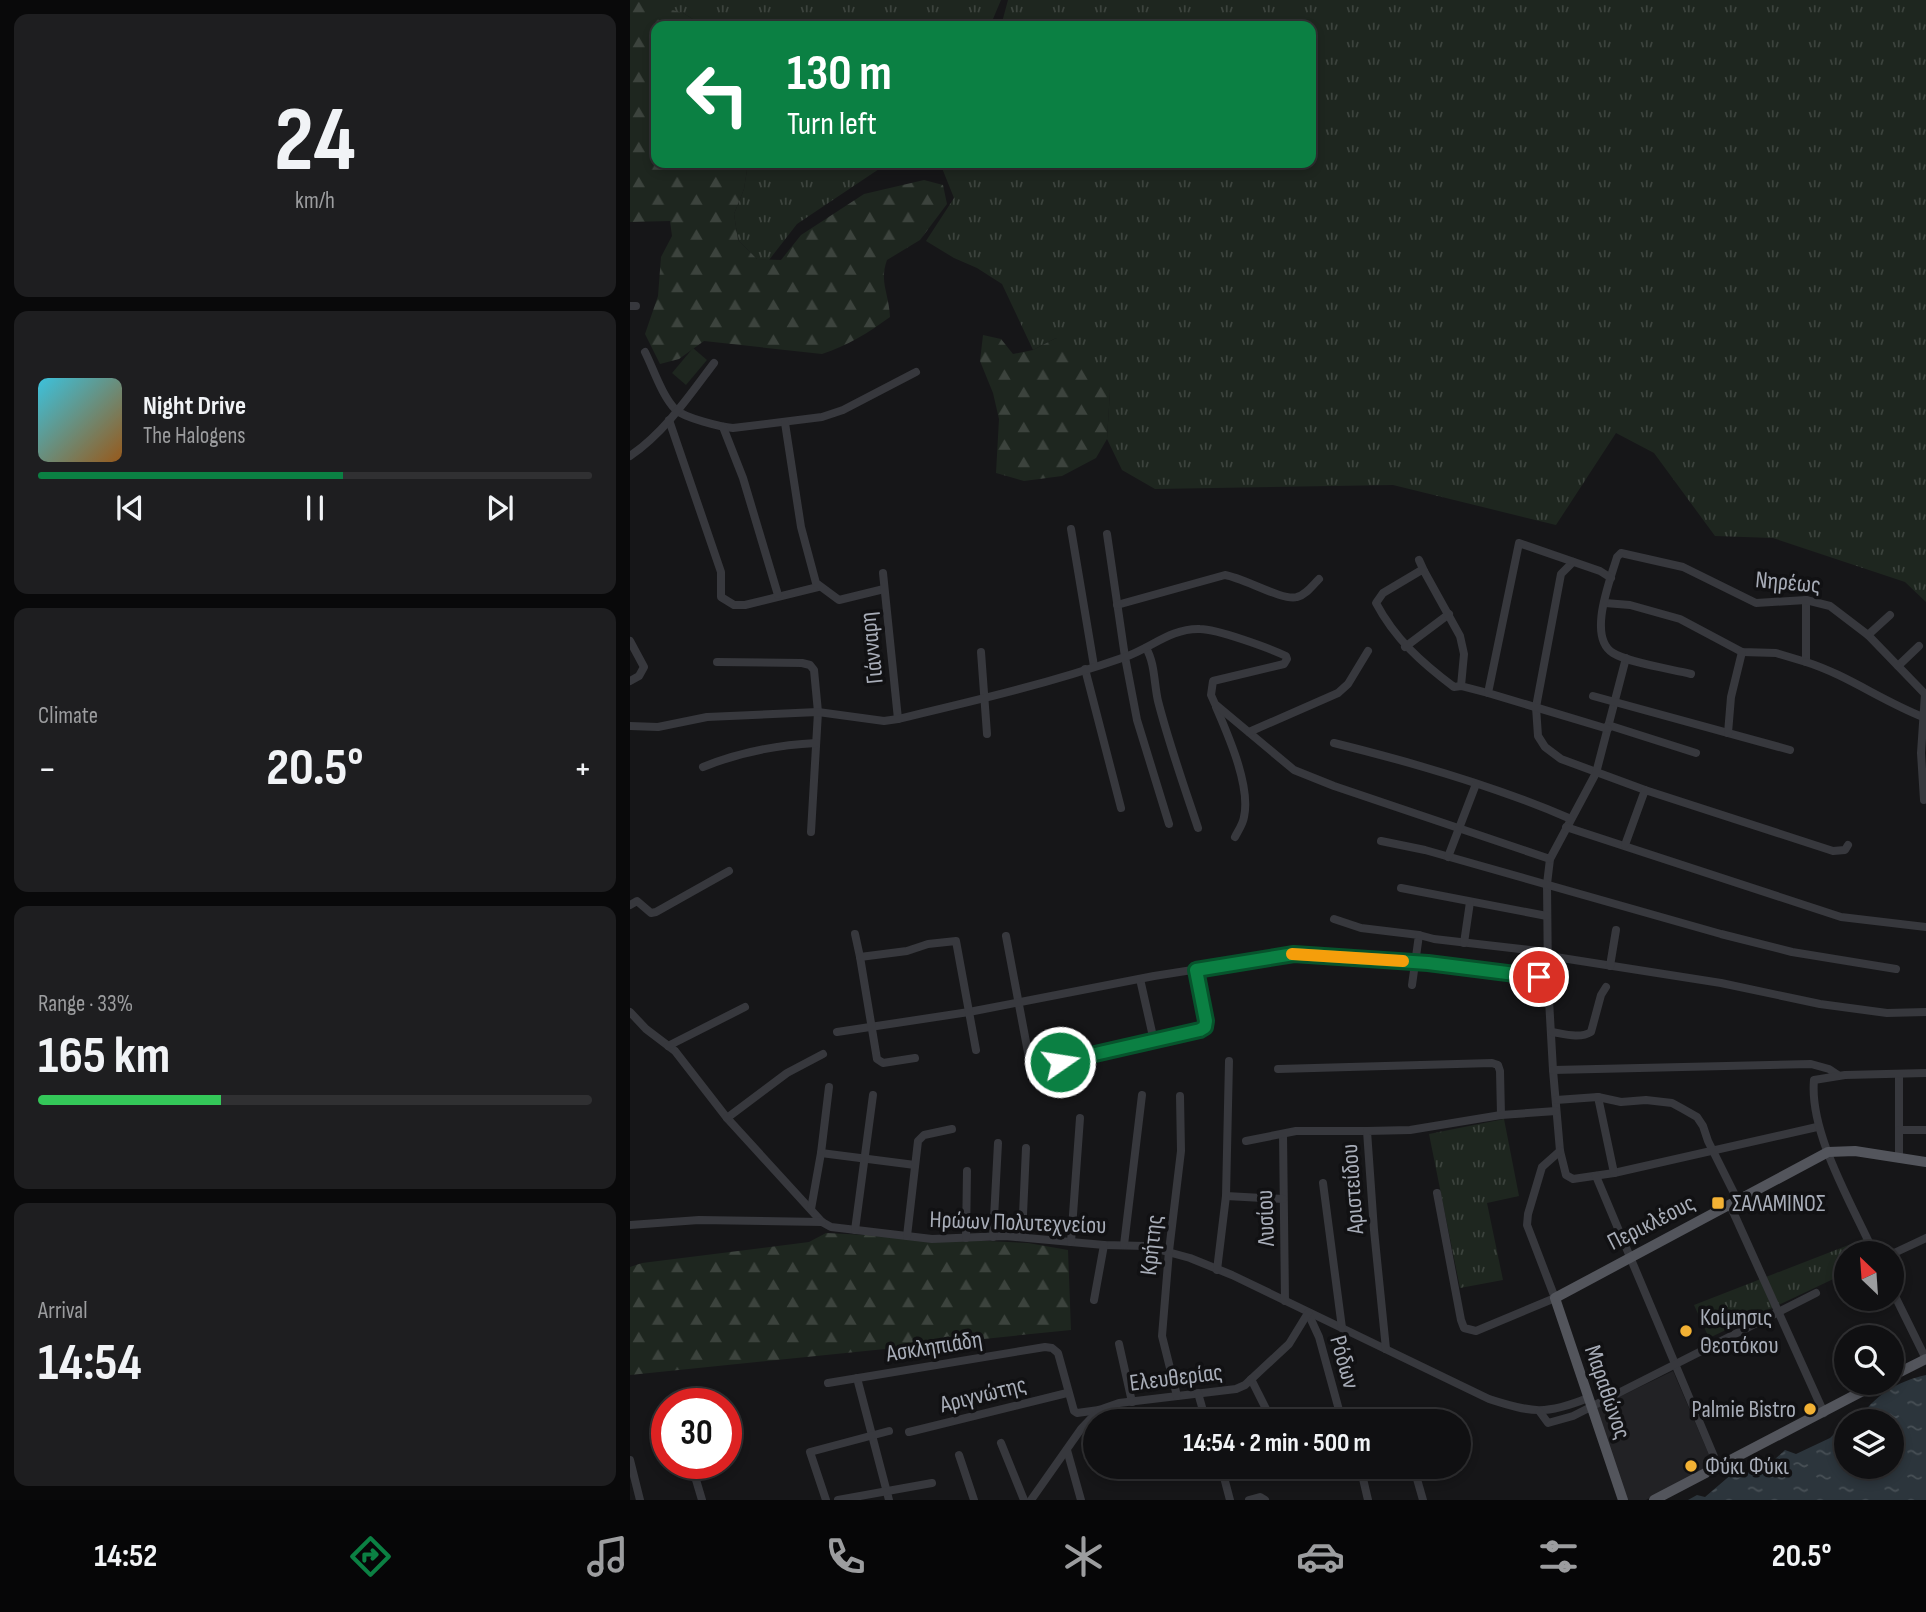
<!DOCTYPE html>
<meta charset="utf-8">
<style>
body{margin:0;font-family:"Sofia Sans Condensed",sans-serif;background:#1e1e20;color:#f1f3f6;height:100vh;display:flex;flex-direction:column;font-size:26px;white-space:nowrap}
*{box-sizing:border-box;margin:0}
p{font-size:23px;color:#9c9d9f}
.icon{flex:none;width:38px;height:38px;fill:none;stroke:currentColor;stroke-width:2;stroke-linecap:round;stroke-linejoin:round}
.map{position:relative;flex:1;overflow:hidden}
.side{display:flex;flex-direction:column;gap:14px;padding:14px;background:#09090a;width:630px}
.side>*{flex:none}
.hud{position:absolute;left:21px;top:21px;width:665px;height:147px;border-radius:14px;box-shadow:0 4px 10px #0003,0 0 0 2px #303032;background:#0b8043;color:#fff;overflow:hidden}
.needle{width:46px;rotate:335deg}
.tools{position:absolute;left:1204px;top:1241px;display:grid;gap:14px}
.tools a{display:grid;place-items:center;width:70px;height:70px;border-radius:50%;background:#101012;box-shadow:0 4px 10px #0003,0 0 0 2px #303032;font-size:35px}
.speed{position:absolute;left:21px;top:1388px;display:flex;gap:14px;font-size:35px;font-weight:700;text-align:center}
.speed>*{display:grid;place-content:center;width:91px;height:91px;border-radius:50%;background:#101012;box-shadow:0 4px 10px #0003,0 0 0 2px #303032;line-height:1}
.speed .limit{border:10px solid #d22;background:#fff;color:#111}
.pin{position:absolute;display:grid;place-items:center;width:60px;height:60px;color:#fff;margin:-30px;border:4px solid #fff;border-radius:50%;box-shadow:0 2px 7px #0007}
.me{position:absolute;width:77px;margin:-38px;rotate:77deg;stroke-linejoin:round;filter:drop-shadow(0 0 5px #0008)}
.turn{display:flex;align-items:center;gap:24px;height:147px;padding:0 21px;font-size:32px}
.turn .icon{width:91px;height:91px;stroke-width:2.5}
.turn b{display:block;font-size:49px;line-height:60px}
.big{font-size:52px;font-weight:700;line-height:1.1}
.side .tile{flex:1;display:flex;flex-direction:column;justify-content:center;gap:10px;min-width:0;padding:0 24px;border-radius:14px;background:#1e1e20}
.side .dial{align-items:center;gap:0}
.dial b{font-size:91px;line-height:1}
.song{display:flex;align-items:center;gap:21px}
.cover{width:84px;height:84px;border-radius:10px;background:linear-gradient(135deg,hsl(190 70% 55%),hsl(30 70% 35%))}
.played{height:7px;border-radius:4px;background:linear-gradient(90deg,#0b8043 55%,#303032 55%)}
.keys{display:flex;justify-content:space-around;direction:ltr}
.heat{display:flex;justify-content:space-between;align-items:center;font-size:38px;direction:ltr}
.charge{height:10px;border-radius:5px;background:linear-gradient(90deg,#34c759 33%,#303032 0)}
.trip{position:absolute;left:453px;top:1409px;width:388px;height:70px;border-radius:35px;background:#101012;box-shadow:0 4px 10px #0003,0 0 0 2px #303032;font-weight:700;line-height:70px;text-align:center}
.tab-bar{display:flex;height:112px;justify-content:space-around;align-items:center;background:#060607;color:#9c9d9f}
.tab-bar .icon{width:49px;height:49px}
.tab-bar .selected{color:#0b8043}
.tab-bar b{font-size:32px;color:#f1f3f6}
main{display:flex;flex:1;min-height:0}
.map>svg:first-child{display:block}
</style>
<main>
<section class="side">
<div class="tile dial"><b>24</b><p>km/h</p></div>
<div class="tile">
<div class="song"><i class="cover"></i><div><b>Night Drive</b><p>The Halogens</p></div></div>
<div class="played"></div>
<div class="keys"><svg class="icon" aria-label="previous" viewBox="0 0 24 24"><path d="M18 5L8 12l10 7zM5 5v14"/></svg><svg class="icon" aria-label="pause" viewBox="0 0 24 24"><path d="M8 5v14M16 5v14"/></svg><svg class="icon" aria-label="next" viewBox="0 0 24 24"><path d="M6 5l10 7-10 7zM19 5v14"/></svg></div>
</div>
<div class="tile"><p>Climate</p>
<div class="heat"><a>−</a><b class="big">20.5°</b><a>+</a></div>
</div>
<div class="tile"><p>Range · 33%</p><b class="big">165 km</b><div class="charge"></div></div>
<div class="tile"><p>Arrival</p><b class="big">14:54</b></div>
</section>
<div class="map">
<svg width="1296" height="1500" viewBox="0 0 1296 1500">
<defs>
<pattern id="grass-tufts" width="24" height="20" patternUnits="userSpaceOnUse" patternTransform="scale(1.75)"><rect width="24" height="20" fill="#1e261f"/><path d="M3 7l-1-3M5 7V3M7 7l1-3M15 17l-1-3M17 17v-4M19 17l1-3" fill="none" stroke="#3c433d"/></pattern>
<pattern id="forest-firs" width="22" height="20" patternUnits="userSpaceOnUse" patternTransform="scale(1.75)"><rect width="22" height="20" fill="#1e261f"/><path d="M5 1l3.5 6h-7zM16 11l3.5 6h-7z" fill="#3c433d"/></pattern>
<pattern id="water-ripples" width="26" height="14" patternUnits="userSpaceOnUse" patternTransform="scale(1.75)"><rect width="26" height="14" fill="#2c353c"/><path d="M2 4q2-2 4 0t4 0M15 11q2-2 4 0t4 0" fill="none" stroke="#485056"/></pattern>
</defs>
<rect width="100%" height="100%" fill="#161618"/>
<!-- built -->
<path fill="#222225" d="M1043,1371L1083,1464L1016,1500H995L966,1408Z"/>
<!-- grass -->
<g fill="url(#grass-tufts)">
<path d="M0,0H371L360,26H74L53,13L0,4Z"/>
<path d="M378,0H1296V602L1275,582L1143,538L1085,536L1024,453L986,433L926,525L763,485L525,489L492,470L477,439L480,391L426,338L403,350L372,284L347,268L324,258L296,241L324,198L310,163H681V26H371Z"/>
<path d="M118,163H258L167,224L139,260L127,259L108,240L104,214L114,189Z"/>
<path d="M874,1119L889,1196L857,1203L873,1280L830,1288L799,1134Z"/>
<path d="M1234,1239L1241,1253H1216V1273L1079,1338L1064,1305Z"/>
</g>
<!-- forest -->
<g fill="url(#forest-firs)">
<path d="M11,1L53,13L74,26H26V163H118L114,189L104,214L108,240L127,259L151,260L171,235L234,194L294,180L313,185L317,204L290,240L257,260C249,282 259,293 260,317C238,333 217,346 192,354L74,341L49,359L30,364L15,334L28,296L31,257L42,236L40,221L0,222V4Z"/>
<path d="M353,335L371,339L383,354L403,350L426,338L459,352L480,391L477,439L466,458L432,476L394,481L366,473L369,419L363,393L350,361Z"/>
<path d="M196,1233L398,1243L438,1250L441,1330L0,1375V1267L12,1263L179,1242Z"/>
</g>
<!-- park -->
<path fill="#1e261f" d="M63,348L77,360L56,385L42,373Z"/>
<!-- water -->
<path fill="url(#water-ripples)" d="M1296,1375V1500H1058L1067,1495L1075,1497L1103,1473L1132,1471L1155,1450L1166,1454L1200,1438L1210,1428L1216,1427V1466H1262V1421H1228C1243,1396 1268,1381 1296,1375Z"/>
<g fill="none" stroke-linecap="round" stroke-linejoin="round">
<!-- minor -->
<g stroke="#37383d" stroke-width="8">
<path d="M0,306H6"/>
<path d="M15,352C24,370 32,396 46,410C55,418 91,427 103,428L192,417L213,410L286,372"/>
<path d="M39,420L91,572V597L104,605H115L188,587"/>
<path d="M155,423L171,527L186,583L209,600L254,589"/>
<path d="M93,427L113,478L148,595"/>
<path d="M0,456C35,432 59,396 84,363"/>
<path d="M441,529L464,666"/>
<path d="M477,534L495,657L507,720L539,824"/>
<path d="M789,560L794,571"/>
<path d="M943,562L931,574L906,707L908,736L915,747L931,759L1015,790"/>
<path d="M253,573L268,719"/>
<path d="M975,603L1000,605L1050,619L1112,652L1146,653L1176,662V600"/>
<path d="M487,605L595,575C614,578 652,601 667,597C676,595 683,585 689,579"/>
<path d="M1238,635L1260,615"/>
<path d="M0,641L14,667L9,676L0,681"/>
<path d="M775,647L819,614"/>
<path d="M516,648C525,663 524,684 528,701C539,744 554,786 568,828"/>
<path d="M351,652L357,734"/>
<path d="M996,658L966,773L920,859L917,884L918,982L923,1070L930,1151L936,1175L943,1179L984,1173L1187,1127"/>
<path d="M87,662L172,663L180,665L184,670L188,712L181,832"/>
<path d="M1176,662C1217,675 1252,701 1293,717"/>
<path d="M1268,666L1289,646"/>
<path d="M455,669L491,808"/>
<path d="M1061,674C1041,669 999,663 983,653C957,637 980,581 987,557L991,553L1053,567L1126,603L1176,600L1200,606L1238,635L1296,695"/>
<path d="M831,686L824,687C792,663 765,639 746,603L753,593L790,571H794L830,636L834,654L831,686L858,693"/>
<path d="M963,696L1160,750"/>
<path d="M586,707C598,735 621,786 614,817C613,824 608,831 605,837"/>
<path d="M978,725L1066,753"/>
<path d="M0,726L28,727L77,717L188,712L254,721L268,719C344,701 421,683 495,657C521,648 541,628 570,629C587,629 639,648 656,656L657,659L654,664L583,681L581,695L585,704L664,770L704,786L920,859"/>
<path d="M978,729L858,693L889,543L970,571L981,578"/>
<path d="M619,732L708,693L718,684L738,651"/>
<path d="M1098,733L1101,697L1112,652"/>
<path d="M704,743C785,763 865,786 941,819"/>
<path d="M73,767C110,752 146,745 186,743"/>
<path d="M1294,800L1291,753L1295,694"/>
<path d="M936,827L1211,917L1296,927"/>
<path d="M751,841L795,850L1091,934L1162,952L1266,969"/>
<path d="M995,845L1015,790L1203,851L1215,850L1218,845"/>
<path d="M818,857L846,784"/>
<path d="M771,888L917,916"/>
<path d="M0,905L7,901L21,913L26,912L99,871"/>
<path d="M704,919L731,928L789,935L782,985"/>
<path d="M225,934L230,957"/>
<path d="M789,935L804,939L908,951L919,956L1091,983L1190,1004L1257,1013L1296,1012"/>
<path d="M376,936L400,1063L404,1067L524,1041"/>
<path d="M834,943L840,902"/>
<path d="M980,966L986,930"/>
<path d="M510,979L524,1041L575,1027L576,1021L566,970"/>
<path d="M0,1012L16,1029L45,1051L97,1118L192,1222L201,1227L302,1239L375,1236L474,1245L516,1246L560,1258L602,1275L859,1399C902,1413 916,1415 958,1398"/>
<path d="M207,1032L339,1012L524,976L664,954L798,963L909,977L918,982"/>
<path d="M922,1032C934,1034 950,1039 961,1032L971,995L976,987"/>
<path d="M38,1046L115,1007"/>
<path d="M285,1058L253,1063L247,1059L230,957L277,951L298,944L326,941L346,1050"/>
<path d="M648,1069L862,1063L868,1065L870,1071L871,1115"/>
<path d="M923,1070L1181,1064L1199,1069L1208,1075"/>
<path d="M968,1097L984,1173"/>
<path d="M926,1100L968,1097L991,1102L1016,1100L1042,1103L1053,1109L1067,1117L1073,1126L1078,1141L1108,1201"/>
<path d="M97,1118L157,1073L193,1054"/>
<path d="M1269,1130V1075"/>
<path d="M653,1134L655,1301"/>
<path d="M616,1141L666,1131H737"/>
<path d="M191,1153L285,1165"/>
<path d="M1269,1157V1130H1296"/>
<path d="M966,1176L1088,1466"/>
<path d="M693,1183L712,1328"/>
<path d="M807,1193L831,1320L834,1328L846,1331L925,1298L897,1225L898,1214L912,1167L930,1151"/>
<path d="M596,1196L653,1199"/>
<path d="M1100,1205L1194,1413"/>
<path d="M181,1209L191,1153L199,1087"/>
<path d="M0,1225L69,1220L192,1222"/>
<path d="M225,1230L243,1095"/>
<path d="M277,1236L288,1141L294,1135L322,1129"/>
<path d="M363,1237L368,1143"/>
<path d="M392,1237L396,1148"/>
<path d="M336,1238L337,1171"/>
<path d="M441,1242L450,1118"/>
<path d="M494,1245L512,1095"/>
<path d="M1244,1253C1222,1204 1179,1133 1184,1080L1215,1075L1296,1073"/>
<path d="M1262,1254L1296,1238"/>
<path d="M587,1270L596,1196L599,1061"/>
<path d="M1262,1290L1296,1359"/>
<path d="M464,1300L474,1245"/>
<path d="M678,1313L689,1337L712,1421"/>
<path d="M489,1344L502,1402"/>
<path d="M756,1349L744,1230L737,1131L780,1130L871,1115L926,1111"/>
<path d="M227,1378L259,1500"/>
<path d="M621,1379L642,1421"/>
<path d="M198,1383L415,1347L422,1348L428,1353L444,1411L447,1413L469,1410L489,1403L606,1389L615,1385L659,1344L678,1313"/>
<path d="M568,1393L576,1421"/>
<path d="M547,1396L532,1336L539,1251L551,1151L550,1096"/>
<path d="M910,1412L918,1423L943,1416L1186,1293"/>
<path d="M279,1432L437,1393"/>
<path d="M371,1443L394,1500"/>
<path d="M437,1450L451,1500"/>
<path d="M329,1455L344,1500"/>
<path d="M0,1460L10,1500"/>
<path d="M61,1463L72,1500"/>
<path d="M591,1466L600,1500"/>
<path d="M730,1466L738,1500"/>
<path d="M787,1479L793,1500"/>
<path d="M196,1500L180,1452L259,1431"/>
<path d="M208,1500L302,1483"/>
<path d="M401,1500L451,1429L469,1410"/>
<path d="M619,1500L630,1497L635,1500"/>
</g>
<!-- major -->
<g stroke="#53555c" stroke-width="10">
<path d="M1262,1376L1296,1359"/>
<path d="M993,1500L925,1298L1198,1152L1225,1151L1296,1162"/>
<path d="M1024,1500L1250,1382"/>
</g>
</g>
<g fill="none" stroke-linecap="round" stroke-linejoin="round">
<!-- route casing -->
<g stroke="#07532c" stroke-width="18">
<path id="route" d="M430,1062L570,1030L575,1027L576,1021L566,970L664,954L798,963L909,977"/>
</g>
<!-- route -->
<use href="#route" stroke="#0b8043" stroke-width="12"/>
<!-- slow -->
<path stroke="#f59e0b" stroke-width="12" d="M662,954L773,961"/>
</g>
<!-- markers -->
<g fill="#f2b134" stroke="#111113" stroke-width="2.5">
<rect x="1081" y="1196" width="14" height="14" rx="3.5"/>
<circle cx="1056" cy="1331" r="7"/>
<circle cx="1180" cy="1409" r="7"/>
<circle cx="1061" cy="1466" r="7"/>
</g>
<g text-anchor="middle" stroke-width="7" stroke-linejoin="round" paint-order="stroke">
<!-- street labels -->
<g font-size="24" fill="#a8adb8" stroke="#111113">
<text transform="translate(1158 582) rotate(5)" y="8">Νηρέως</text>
<text transform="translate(241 648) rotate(-96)" y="8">Γιάνναρη</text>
<text transform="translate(722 1189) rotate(-94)" y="8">Αριστείδου</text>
<text transform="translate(635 1218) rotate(-92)" y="8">Λυσίου</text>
<text transform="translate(388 1222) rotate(2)" y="8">Ηρώων Πολυτεχνείου</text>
<text transform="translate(1021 1222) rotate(-27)" y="8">Περικλέους</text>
<text transform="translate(521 1245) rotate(-84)" y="8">Κρήτης</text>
<text transform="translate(304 1346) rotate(-9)" y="8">Ασκληπιάδη</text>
<text transform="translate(715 1362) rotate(74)" y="8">Ρόδων</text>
<text transform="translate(546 1377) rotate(-7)" y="8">Ελευθερίας</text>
<text transform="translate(978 1392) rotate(71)" y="8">Μαραθώνος</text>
<text transform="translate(353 1394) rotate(-14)" y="8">Αριγνώτης</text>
</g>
<!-- poi labels -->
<g font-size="24" fill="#a8adb8" stroke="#111113" text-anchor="start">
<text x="1102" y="1211">ΣΑΛΑΜΙΝΟΣ</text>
<text x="1070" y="1325">Κοίμησις<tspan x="1070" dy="28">Θεοτόκου</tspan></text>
<text x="1166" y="1417" text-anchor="end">Palmie Bistro</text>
<text x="1075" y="1474">Φύκι Φύκι</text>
</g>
</g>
</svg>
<div class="tools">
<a><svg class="needle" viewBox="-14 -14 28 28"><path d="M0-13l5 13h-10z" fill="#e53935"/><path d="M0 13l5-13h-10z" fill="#9c9d9f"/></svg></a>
<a><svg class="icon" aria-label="search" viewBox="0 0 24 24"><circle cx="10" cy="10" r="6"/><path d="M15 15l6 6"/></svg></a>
<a><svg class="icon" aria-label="layers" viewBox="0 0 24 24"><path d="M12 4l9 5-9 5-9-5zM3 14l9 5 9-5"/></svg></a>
</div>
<div class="speed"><div class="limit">30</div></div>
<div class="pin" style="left:909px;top:977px;background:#d93025"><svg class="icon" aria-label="arrive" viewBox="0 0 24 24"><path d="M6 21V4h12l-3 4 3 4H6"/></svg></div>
<svg class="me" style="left:430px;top:1062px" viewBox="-20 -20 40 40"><circle r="17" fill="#0b8043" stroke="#fff" stroke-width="3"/><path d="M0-11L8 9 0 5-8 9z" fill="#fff"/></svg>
<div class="trip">14:54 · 2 min · 500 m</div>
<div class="hud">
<div class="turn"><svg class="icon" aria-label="left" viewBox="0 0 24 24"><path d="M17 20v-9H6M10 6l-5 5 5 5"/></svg><div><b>130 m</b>Turn left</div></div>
</div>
</div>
</main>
<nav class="tab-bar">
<b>14:52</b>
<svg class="icon selected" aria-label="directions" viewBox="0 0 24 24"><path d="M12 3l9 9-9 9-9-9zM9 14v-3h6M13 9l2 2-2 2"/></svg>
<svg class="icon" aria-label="music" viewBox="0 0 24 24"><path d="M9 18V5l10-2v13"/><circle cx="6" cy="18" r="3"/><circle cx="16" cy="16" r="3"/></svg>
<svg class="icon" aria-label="phone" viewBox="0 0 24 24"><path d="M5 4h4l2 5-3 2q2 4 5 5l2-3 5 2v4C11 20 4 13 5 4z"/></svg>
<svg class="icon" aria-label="climate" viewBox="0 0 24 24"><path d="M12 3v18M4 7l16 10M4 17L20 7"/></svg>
<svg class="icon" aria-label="car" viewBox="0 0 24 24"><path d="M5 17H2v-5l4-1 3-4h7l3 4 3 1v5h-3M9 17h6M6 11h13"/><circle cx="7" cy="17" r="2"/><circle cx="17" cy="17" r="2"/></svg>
<svg class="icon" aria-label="filters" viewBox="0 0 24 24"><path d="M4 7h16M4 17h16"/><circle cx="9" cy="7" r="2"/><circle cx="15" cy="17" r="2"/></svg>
<b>20.5°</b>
</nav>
